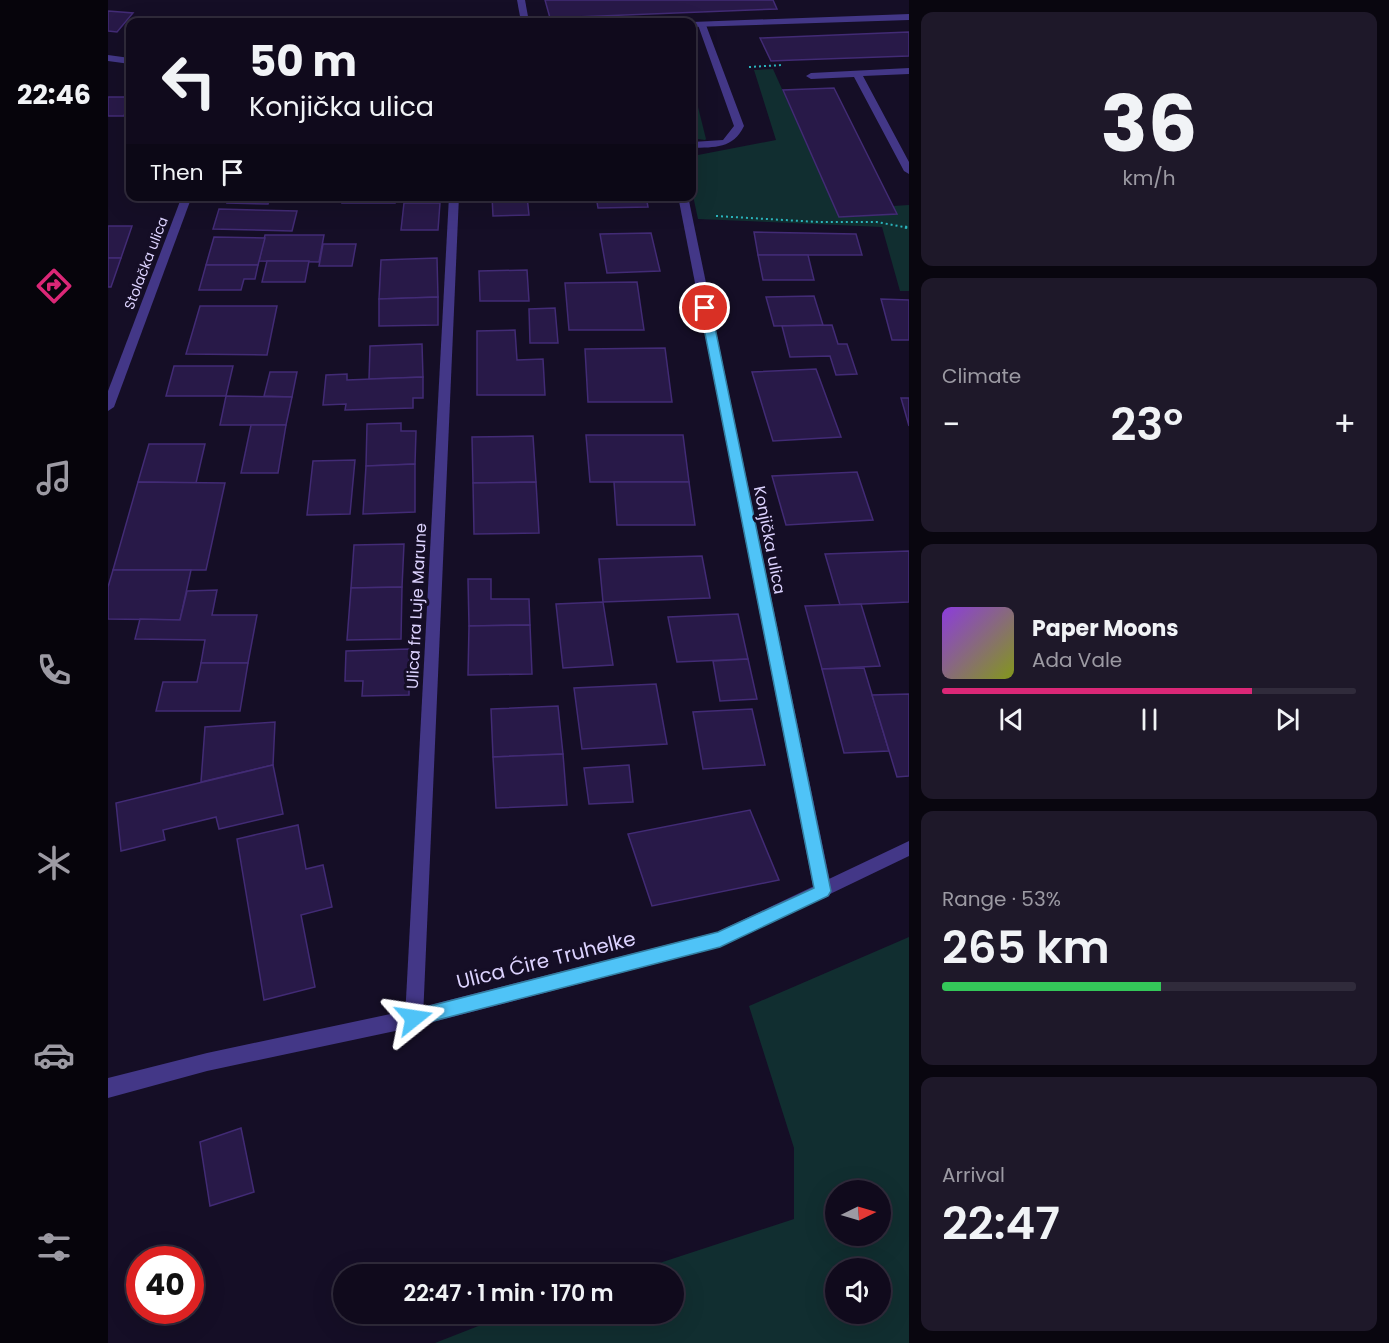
<!DOCTYPE html>
<meta charset="utf-8">
<style>
body{margin:0;font-family:Poppins,sans-serif;background:#1e1829;color:#f1f3f6;height:100vh;display:flex;flex-direction:column;font-size:22px;white-space:nowrap}
*{box-sizing:border-box;margin:0}
p{font-size:20px;color:#9c9aa3}
.icon{flex:none;width:33px;height:33px;fill:none;stroke:currentColor;stroke-width:2;stroke-linecap:round;stroke-linejoin:round}
.map{position:relative;flex:1;overflow:hidden}
.side{display:flex;flex-direction:column;gap:12px;padding:12px;background:#09060f;width:480px}
.side>*{flex:none}
.hud{position:absolute;left:18px;top:18px;width:570px;height:183px;border-radius:12px;box-shadow:0 6px 24px #0002,0 0 0 2px #302b3b;background:#100a1c;color:#f1f3f6;overflow:hidden}
.needle{width:39px;rotate:85deg}
.buttons{position:absolute;left:717px;top:1180px;display:grid;gap:12px}
.buttons a{display:grid;place-items:center;width:66px;height:66px;border-radius:50%;background:#100a1c;box-shadow:0 6px 24px #0002,0 0 0 2px #302b3b;font-size:30px}
.speed{position:absolute;left:18px;top:1246px;display:flex;gap:12px;font-size:30px;font-weight:700;text-align:center}
.speed>*{display:grid;place-content:center;width:78px;height:78px;border-radius:50%;background:#100a1c;box-shadow:0 6px 24px #0002,0 0 0 2px #302b3b;line-height:1}
.speed .limit{border:9px solid #d22;background:#fff;color:#111}
.pin{position:absolute;display:grid;place-items:center;width:51px;height:51px;color:#fff;margin:-26px;border:3px solid #fff;border-radius:50%;box-shadow:0 2px 6px #0007}
.me{position:absolute;width:66px;margin:-33px;rotate:75deg;stroke-linejoin:round;filter:drop-shadow(0 0 4px #0008)}
.turn{display:flex;align-items:center;gap:21px;height:126px;padding:0 24px;font-size:27px}
.turn .icon{width:78px;height:78px;stroke-width:2.5}
.turn b{display:block;font-size:42px;line-height:51px}
.then{display:flex;align-items:center;height:57px;padding:0 24px;background:#0003;gap:12px;font-size:22px}
.big{font-size:45px;font-weight:600;line-height:1.1}
.side .card{flex:1;display:flex;flex-direction:column;justify-content:center;gap:9px;min-width:0;padding:0 21px;border-radius:12px;background:#1e1829}
.side .dial{align-items:center;gap:0}
.dial b{font-size:78px;line-height:1}
.song{display:flex;align-items:center;gap:18px}
.cover{width:72px;height:72px;border-radius:9px;background:linear-gradient(135deg,hsl(270 70% 55%),hsl(70 70% 35%))}
.played{height:6px;border-radius:3px;background:linear-gradient(90deg,#db2777 75%,#302b3b 75%)}
.keys{display:flex;justify-content:space-around;direction:ltr}
.heat{display:flex;justify-content:space-between;align-items:center;font-size:33px;direction:ltr}
.charge{height:9px;border-radius:4px;background:linear-gradient(90deg,#34c759 53%,#302b3b 0)}
.trip{position:absolute;left:225px;top:1264px;width:351px;height:60px;border-radius:30px;background:#100a1c;box-shadow:0 6px 24px #0002,0 0 0 2px #302b3b;font-weight:600;line-height:60px;text-align:center}
main{display:flex;flex:1;min-height:0}
.tab-bar{display:flex;flex-direction:column;width:108px;justify-content:space-around;align-items:center;background:#06040b;color:#9c9aa3}
.tab-bar .icon{width:42px;height:42px}
.tab-bar .active{color:#db2777}
.tab-bar b{font-size:27px;color:#f1f3f6}
.map>svg:first-child{display:block}
</style>
<main>
<nav class="tab-bar">
<b>22:46</b>
<svg class="icon active" aria-label="directions" viewBox="0 0 24 24"><path d="M12 3l9 9-9 9-9-9zM9 14v-3h6M13 9l2 2-2 2"/></svg>
<svg class="icon" aria-label="music" viewBox="0 0 24 24"><path d="M9 18V5l10-2v13"/><circle cx="6" cy="18" r="3"/><circle cx="16" cy="16" r="3"/></svg>
<svg class="icon" aria-label="phone" viewBox="0 0 24 24"><path d="M5 4h4l2 5-3 2q2 4 5 5l2-3 5 2v4C11 20 4 13 5 4z"/></svg>
<svg class="icon" aria-label="climate" viewBox="0 0 24 24"><path d="M12 3v18M4 7l16 10M4 17L20 7"/></svg>
<svg class="icon" aria-label="car" viewBox="0 0 24 24"><path d="M5 17H2v-5l4-1 3-4h7l3 4 3 1v5h-3M9 17h6M6 11h13"/><circle cx="7" cy="17" r="2"/><circle cx="17" cy="17" r="2"/></svg>
<svg class="icon" aria-label="filters" viewBox="0 0 24 24"><path d="M4 7h16M4 17h16"/><circle cx="9" cy="7" r="2"/><circle cx="15" cy="17" r="2"/></svg>
</nav>
<div class="map">
<svg width="801" height="1343" viewBox="0 0 801 1343">
<rect width="100%" height="100%" fill="#150e26"/>
<!-- green -->
<g fill="#112e30" fill-rule="evenodd">
<path d="M665,69L731,217L788,214L785,206L801,205V291H792L774,227L590,219L584,191V158L590,155L668,140L646,70Z"/>
<path d="M584,83L598,139L597,140L590,139L584,114Z"/>
<path d="M801,937V1343H327L401,1314H566V1275H515L686,1219V1148L641,1006ZM728,1191H772V1236H728ZM728,1269H772V1314H728Z"/>
</g>
<!-- building -->
<g fill="#281948" stroke="#422b75" stroke-width="1.5">
<path d="M437,0H665L669,9L442,18Z"/>
<path d="M0,11L25,13L9,32L0,31Z"/>
<path d="M801,32V56L687,60L663,61L652,38Z"/>
<path d="M726,88L789,214L731,217L675,90Z"/>
<path d="M0,97H22L16,116H0Z"/>
<path d="M121,196H162L160,204L119,203Z"/>
<path d="M235,196H287V203H234Z"/>
<path d="M384,196H419L421,215L385,216Z"/>
<path d="M488,196H538L540,207L490,208Z"/>
<path d="M296,203H332L330,230H293Z"/>
<path d="M111,209L189,211L184,231L105,229Z"/>
<path d="M0,226H24L13,258H0Z"/>
<path d="M646,232L748,234L754,255H650Z"/>
<path d="M543,233L552,271L499,273L492,234Z"/>
<path d="M157,235H216L211,262L151,261Z"/>
<path d="M106,237L157,238L150,265H98Z"/>
<path d="M215,244H248L244,266H211Z"/>
<path d="M650,255H700L706,280H655Z"/>
<path d="M0,258H13L3,287H0Z"/>
<path d="M329,258L330,297L271,299L273,260Z"/>
<path d="M159,261H201L197,282H154Z"/>
<path d="M98,265H150L147,279H136L133,290H91Z"/>
<path d="M419,270L421,301H372L371,271Z"/>
<path d="M529,282L536,330H461L457,283Z"/>
<path d="M706,296L715,325L666,326L658,297Z"/>
<path d="M330,297V325L271,326V299Z"/>
<path d="M773,299L801,300V340H784Z"/>
<path d="M92,306H169L159,355L78,354Z"/>
<path d="M447,308L450,343H422L421,309Z"/>
<path d="M724,325L730,344H739L749,374L728,375L722,356L682,357L674,326Z"/>
<path d="M407,330L409,360L435,359L437,395H369V331Z"/>
<path d="M314,344L315,377L261,379L262,346Z"/>
<path d="M557,348L564,402H480L477,349Z"/>
<path d="M66,366H125L118,396H58Z"/>
<path d="M708,369L733,437L665,441L644,372Z"/>
<path d="M162,372H189L184,397L156,396Z"/>
<path d="M239,374V380L315,377V398H305V408L237,410L238,404L215,405L218,375Z"/>
<path d="M118,396L184,397L178,425H112Z"/>
<path d="M793,398H801V426Z"/>
<path d="M293,423V431H308L307,464L258,466L259,424Z"/>
<path d="M143,425H178L170,473H133Z"/>
<path d="M478,435H575L581,482H482Z"/>
<path d="M425,436L428,482L365,483L364,437Z"/>
<path d="M41,444H97L88,483L30,482Z"/>
<path d="M247,460L242,514L199,515L205,461Z"/>
<path d="M307,464V512L255,514L258,466Z"/>
<path d="M749,472L765,520L678,525L664,476Z"/>
<path d="M30,482L117,483L98,570H5Z"/>
<path d="M428,482L431,533L366,534L365,483Z"/>
<path d="M506,482H581L587,525H509Z"/>
<path d="M296,544L294,587L243,588L246,545Z"/>
<path d="M801,551V602L732,605L717,554Z"/>
<path d="M594,556L602,598L495,602L491,559Z"/>
<path d="M5,570H83L72,620L0,619V587Z"/>
<path d="M360,579H383V599H421L422,625L361,626Z"/>
<path d="M294,587L293,639L239,640L243,588Z"/>
<path d="M109,590L104,615H149L140,663H93L97,640L27,639L32,619L72,620L79,591Z"/>
<path d="M495,602L505,665L455,668L448,604Z"/>
<path d="M753,604L772,666L714,669L697,606Z"/>
<path d="M630,614L640,659L569,662L560,617Z"/>
<path d="M422,625L424,674L360,675L361,626Z"/>
<path d="M301,649V695L254,696L255,681H237L238,651Z"/>
<path d="M640,659L649,699L612,701L605,661Z"/>
<path d="M93,663H140L132,711H48L55,682H89Z"/>
<path d="M756,668L781,751L736,753L714,669Z"/>
<path d="M548,684L559,744L474,749L466,688Z"/>
<path d="M801,694V776L789,777L764,695Z"/>
<path d="M450,706L455,754L385,757L383,709Z"/>
<path d="M644,709L657,765L595,769L585,712Z"/>
<path d="M167,722L165,765L93,782L97,727Z"/>
<path d="M455,754L459,805L388,808L385,757Z"/>
<path d="M165,765L175,814L111,829L108,817L55,830L57,840L13,851L8,803Z"/>
<path d="M521,765L525,802L481,804L476,768Z"/>
<path d="M642,810L671,880L544,906L520,834Z"/>
<path d="M190,825L198,869L215,865L224,907L193,915L207,987L156,1000L129,839Z"/>
<path d="M133,1128L146,1192L102,1206L92,1142Z"/>
</g>
<g fill="none" stroke-linecap="round" stroke-linejoin="round">
<!-- path-far1 -->
<g stroke="#2ab4bc" stroke-width="2" stroke-dasharray="2 3" stroke-linecap="butt">
<path d="M641,67L675,65"/>
<path d="M608,216L710,222H769L801,228"/>
</g>
<!-- path -->
<path stroke="#2ab4bc" stroke-width="3" stroke-dasharray="2 4" stroke-linecap="butt" d="M797,227L801,228"/>
<!-- service -->
<g fill="#433787" fill-rule="evenodd">
<path d="M594,22L598,25L636,126C625,149 607,147 584,148V142L615,140L626,126L590,25Z"/>
<path d="M801,68V74L755,76L801,162V174L796,171L746,77L703,79L698,76L703,73Z"/>
</g>
<!-- minor -->
<g fill="#433787" fill-rule="evenodd">
<path d="M409,0H417L421,22H413Z"/>
<path d="M801,14V20L584,27V22Z"/>
<path d="M0,55L22,58V64L0,61Z"/>
<path d="M74,196H84L6,407L0,411V391Z"/>
<path d="M341,196H351L315,1018L313,1024L306,1027L299,1024L297,1018Z"/>
<path d="M570,196H580L724,891L721,896L715,899L709,896L706,891Z"/>
</g>
<!-- tertiary -->
<path fill="#433787" fill-rule="evenodd" d="M801,841V856L612,947L306,1027L99,1071L0,1098V1078L99,1053L306,1009L609,932Z"/>
</g>
<!-- route -->
<path fill="#4fc3f7" stroke="#337fa1" stroke-width="1.5" d="M597,305L603,308L723,891L720,896L612,947L306,1026L301,1024L298,1018L301,1012L306,1010L610,932L706,888L592,308Z"/>
<g text-anchor="middle" stroke-width="6" stroke-linejoin="round" paint-order="stroke">
<!-- far-street labels -->
<g font-size="14" fill="#ddd3ff" stroke="#150e26">
<text transform="translate(38 263) rotate(-69)" y="5">Stolačka ulica</text>
</g>
<!-- street labels -->
<g font-size="16" fill="#ddd3ff" stroke="#150e26">
<text transform="translate(662 540) rotate(79)" y="6">Konjička ulica</text>
<text transform="translate(308 606) rotate(-87)" y="6">Ulica fra Luje Marune</text>
</g>
<!-- near-street labels -->
<g font-size="20" fill="#ddd3ff" stroke="#150e26">
<text transform="translate(438 960) rotate(-14)" y="7">Ulica Ćire Truhelke</text>
</g>
</g>
</svg>
<div class="buttons">
<a><svg class="needle" viewBox="-14 -14 28 28"><path d="M0-13l5 13h-10z" fill="#e53935"/><path d="M0 13l5-13h-10z" fill="#9c9aa3"/></svg></a>
<a><svg class="icon" aria-label="sound" viewBox="0 0 24 24"><path d="M4 9h4l5-4v14l-5-4H4zM17 9q2 3 0 6"/></svg></a>
</div>
<div class="speed"><div class="limit">40</div></div>
<div class="pin" style="left:597px;top:308px;background:#d93025"><svg class="icon" aria-label="arrive" viewBox="0 0 24 24"><path d="M6 21V4h12l-3 4 3 4H6"/></svg></div>
<svg class="me" style="left:306px;top:1018px" viewBox="-20 -20 40 40"><path d="M0-17L14 15 0 8-14 15z" fill="#4fc3f7" stroke="#fff" stroke-width="4"/></svg>
<div class="trip">22:47 · 1 min · 170 m</div>
<div class="hud">
<div class="turn"><svg class="icon" aria-label="left" viewBox="0 0 24 24"><path d="M17 20v-9H6M10 6l-5 5 5 5"/></svg><div><b>50 m</b>Konjička ulica</div></div>
<div class="then">Then<svg class="icon" aria-label="arrive" viewBox="0 0 24 24"><path d="M6 21V4h12l-3 4 3 4H6"/></svg></div>
</div>
</div>
<section class="side">
<div class="card dial"><b>36</b><p>km/h</p></div>
<div class="card"><p>Climate</p>
<div class="heat"><a>−</a><b class="big">23°</b><a>+</a></div>
</div>
<div class="card">
<div class="song"><i class="cover"></i><div><b>Paper Moons</b><p>Ada Vale</p></div></div>
<div class="played"></div>
<div class="keys"><svg class="icon" aria-label="previous" viewBox="0 0 24 24"><path d="M18 5L8 12l10 7zM5 5v14"/></svg><svg class="icon" aria-label="pause" viewBox="0 0 24 24"><path d="M8 5v14M16 5v14"/></svg><svg class="icon" aria-label="next" viewBox="0 0 24 24"><path d="M6 5l10 7-10 7zM19 5v14"/></svg></div>
</div>
<div class="card"><p>Range · 53%</p><b class="big">265 km</b><div class="charge"></div></div>
<div class="card"><p>Arrival</p><b class="big">22:47</b></div>
</section>
</main>
